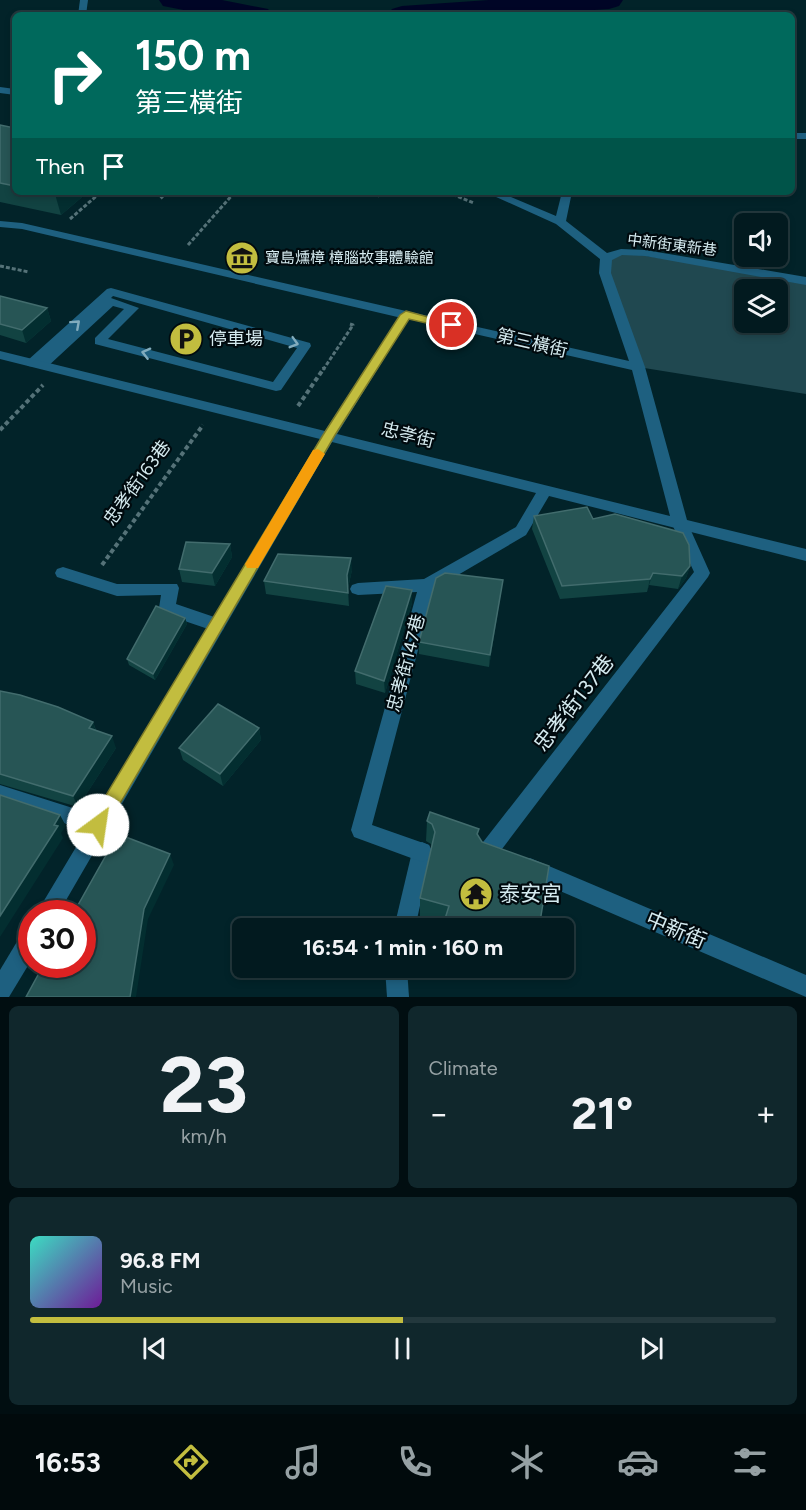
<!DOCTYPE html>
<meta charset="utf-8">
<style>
body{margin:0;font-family:Figtree,"Noto Sans TC",sans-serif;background:#10272c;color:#f1f3f6;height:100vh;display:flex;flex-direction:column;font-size:22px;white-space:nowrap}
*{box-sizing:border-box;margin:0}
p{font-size:20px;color:#96a1a4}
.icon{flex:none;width:33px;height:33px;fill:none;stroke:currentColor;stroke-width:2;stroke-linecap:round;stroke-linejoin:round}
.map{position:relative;height:997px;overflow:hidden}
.details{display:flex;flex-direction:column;gap:9px;padding:9px;background:#010e11;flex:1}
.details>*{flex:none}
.banner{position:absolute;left:12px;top:12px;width:783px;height:183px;border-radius:9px;box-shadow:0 3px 9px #0003,0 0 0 2px #23383d;background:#00695c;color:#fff;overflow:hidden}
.buttons{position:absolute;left:734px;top:213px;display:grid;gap:12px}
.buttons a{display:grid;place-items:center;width:54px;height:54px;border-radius:9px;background:#021a1f;box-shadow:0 3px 9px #0003,0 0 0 2px #23383d;font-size:30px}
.speed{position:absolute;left:18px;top:900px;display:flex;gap:12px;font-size:30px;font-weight:700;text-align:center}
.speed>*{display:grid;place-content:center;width:78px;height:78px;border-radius:50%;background:#021a1f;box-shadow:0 3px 9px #0003,0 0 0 2px #23383d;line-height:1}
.speed .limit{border:9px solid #d22;background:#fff;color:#111}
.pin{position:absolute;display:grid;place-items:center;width:51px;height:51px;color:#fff;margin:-26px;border:3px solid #fff;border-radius:50%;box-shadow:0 2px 6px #0007}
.me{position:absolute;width:66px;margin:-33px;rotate:31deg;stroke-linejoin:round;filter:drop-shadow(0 0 4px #0008)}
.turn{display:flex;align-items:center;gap:21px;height:126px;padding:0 24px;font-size:27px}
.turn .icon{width:78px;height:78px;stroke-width:2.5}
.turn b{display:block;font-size:42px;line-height:51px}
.then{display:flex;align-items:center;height:57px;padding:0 24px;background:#0003;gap:12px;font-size:22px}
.big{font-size:45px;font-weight:700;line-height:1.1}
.details .tile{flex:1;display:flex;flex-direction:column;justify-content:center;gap:9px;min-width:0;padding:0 21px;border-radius:9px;background:#10272c}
.details .dial{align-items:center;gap:0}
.dial b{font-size:78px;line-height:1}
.song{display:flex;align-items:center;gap:18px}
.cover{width:72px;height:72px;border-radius:9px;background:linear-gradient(135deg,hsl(170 70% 55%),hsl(280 70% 35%))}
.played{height:6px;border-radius:3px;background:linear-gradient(90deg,#c2bd3f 50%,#23383d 50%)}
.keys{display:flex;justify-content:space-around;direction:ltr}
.heat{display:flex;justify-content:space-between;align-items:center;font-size:33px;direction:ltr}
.details .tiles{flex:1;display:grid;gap:9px;grid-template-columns:1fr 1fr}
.tile:last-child{grid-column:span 2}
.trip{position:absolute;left:232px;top:918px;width:342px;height:60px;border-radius:9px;background:#021a1f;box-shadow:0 3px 9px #0003,0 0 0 2px #23383d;font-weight:700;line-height:60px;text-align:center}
.tabs{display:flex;height:96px;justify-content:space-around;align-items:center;background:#010a0c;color:#96a1a4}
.tabs .icon{width:42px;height:42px}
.tabs .current{color:#c2bd3f}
.tabs b{font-size:27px;color:#f1f3f6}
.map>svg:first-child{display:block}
</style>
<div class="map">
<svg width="806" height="997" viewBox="0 0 806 997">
<rect width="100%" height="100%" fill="#022329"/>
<!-- green -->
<path fill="#204850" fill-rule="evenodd" d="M621,252L806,281V394L638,367L606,258ZM744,290H777V322H744Z"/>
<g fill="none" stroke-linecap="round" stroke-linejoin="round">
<!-- river -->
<g fill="#000526" fill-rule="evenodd">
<path d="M159,0H222L268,9L273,15H209L163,6Z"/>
<path d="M489,0H623L619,6L609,9L521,15H387L392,9L402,6Z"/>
</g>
<!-- path-far1 -->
<g stroke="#557278" stroke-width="3" stroke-dasharray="4 2" stroke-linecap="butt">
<path d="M147,192L164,195L160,199"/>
<path d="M361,192L379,196"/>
<path d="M447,192L474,203"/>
<path d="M70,219L101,192"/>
<path d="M188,245L235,192"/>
<path d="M0,266L29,272"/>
<path d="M323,370L353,325L350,324"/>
</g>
<!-- path -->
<g stroke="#557278" stroke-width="4" stroke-dasharray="4.5 3" stroke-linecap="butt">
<path d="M298,406L324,368"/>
<path d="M0,430L43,385"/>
<path d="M102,565L203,425"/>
</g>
<!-- service -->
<g fill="#1e6080" fill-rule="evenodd">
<path d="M111,288L310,343L311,346L281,390L276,391L95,344V338L124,309L113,306L46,368L28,366L26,363L28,360L107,289ZM113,296L297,348L273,382L108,339L139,308L111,298Z"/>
<path d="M680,518L688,524L710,573L708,577L502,849L506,856L503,863L496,866L480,860L477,853L480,846L694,572L672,524Z"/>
<path d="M63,567L117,584H177L179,588L176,604L223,620L225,625L223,630L217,632L161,613L159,608L161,595L117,596L57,577L55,573L57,569Z"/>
<path d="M0,785L98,816L105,818L108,825L105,832L98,834L0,803Z"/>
<path d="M422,842L429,845L432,852L415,928H394L412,852L415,845Z"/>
<path d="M530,858L806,975V997L523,875L520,868L523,861Z"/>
<path d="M385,968H407L409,997H387Z"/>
</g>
<!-- pedestrian -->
<path fill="#1e6080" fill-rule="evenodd" d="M0,221L22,223L406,311L412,315L406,319L22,229L0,227Z"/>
<!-- minor -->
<g fill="#1e6080" fill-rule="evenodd">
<path d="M80,0H88L86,15H78Z"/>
<path d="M0,87L15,89V95L0,93Z"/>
<rect x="792" y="133" width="14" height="6"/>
<path d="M485,192H499L556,216L562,192H572L566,221L607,253L621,249L645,250L806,277V285L645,256L622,255L612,260L611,273L645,367L687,520L806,549V561L549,496L526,535L434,589L372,825L429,845L432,852L429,859L422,862L354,837L351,830L417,592L358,595L352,593L350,589L352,585L358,583L424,579L516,527L536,493L332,442L58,914H36L320,439L0,359V351L325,431L400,315L406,311L629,361L599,273L600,259L556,224ZM409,319L632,370L670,516L337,434Z"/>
<path d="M32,927V959L9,997H0V970L24,930Z"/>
</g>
</g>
<!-- wall -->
<g fill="#124342">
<path d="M0,125L15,128V192H88L61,215L0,202Z"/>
<path d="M0,296L47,308L51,321L26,343L0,335Z"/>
<path d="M534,516L690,566L686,578L678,589L649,585L647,592L560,599L532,529Z"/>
<path d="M230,544L232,557L215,586L182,582L179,569Z"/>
<path d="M352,570L348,588L349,606L266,594L264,581Z"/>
<path d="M503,580L489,667L419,654V642Z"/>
<path d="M412,590V603L385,693L356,684L355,671Z"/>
<path d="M185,618L187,624L155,680L129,665L127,659Z"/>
<path d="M0,691L93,722L96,730L116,748L78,807L0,784Z"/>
<path d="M259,728L261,740L223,786L183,760L179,748Z"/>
<path d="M427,821L479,829L478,836L482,842L539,928H444V924L420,917V898L432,846L431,844L426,841Z"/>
</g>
<!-- shaded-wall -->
<g fill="#032e30">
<path d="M58,192H88L61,215L55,194Z"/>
<path d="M47,308L51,321L26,343L22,330Z"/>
<path d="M230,544L232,557L215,586L212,573Z"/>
<path d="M351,558L352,570L348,588L349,606L347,575Z"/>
<path d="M690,566L686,578L678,589L682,576Z"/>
<path d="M653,573L649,585L647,592L650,579Z"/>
<path d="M503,580L501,593L489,667L490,655Z"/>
<path d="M412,590V603L385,693L384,681Z"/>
<path d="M185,618L187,624L155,680L153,674Z"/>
<path d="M93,722L97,735L89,728Z"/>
<path d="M259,728L261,740L223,786L220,774Z"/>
<path d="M112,736L116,748L78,807L73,796Z"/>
<path d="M60,815L66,826L61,833L63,838L0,937V916Z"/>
<path d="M170,854L174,865L148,919L136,997H130L144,909Z"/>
</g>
<!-- building -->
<g fill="#275555" stroke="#426c6d" stroke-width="1.5">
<path d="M0,125L15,128V186L0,183Z"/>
<path d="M45,192H58L55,194Z"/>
<path d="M0,296L47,308L22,330L0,324Z"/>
<path d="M587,507L593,519L615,514L683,533L689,545L690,566L682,576L653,573L650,579L562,586L534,516Z"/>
<path d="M186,542L230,544L212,573L179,569Z"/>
<path d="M278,554L351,558L347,575L348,593L264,581Z"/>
<path d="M445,573L503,580L490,655L419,642L436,578Z"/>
<path d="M386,586L412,590L384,681L355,671Z"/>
<path d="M156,606L185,618L153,674L127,659Z"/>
<path d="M0,691L20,695L58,707L93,722L89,728L112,736L73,796L0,774Z"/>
<path d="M218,704L259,728L220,774L179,748Z"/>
<path d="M0,795L60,815L54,825L58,826L0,916Z"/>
<path d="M430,812L479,829L477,834L482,842L549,866L539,928H531L511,920L508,928H463L444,922L449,906L420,898L435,832L432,824L427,821Z"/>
<path d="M118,834L170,854L144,909L130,997H26L44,964H82V914H73Z"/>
</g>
<!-- one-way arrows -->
<defs><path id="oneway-chevron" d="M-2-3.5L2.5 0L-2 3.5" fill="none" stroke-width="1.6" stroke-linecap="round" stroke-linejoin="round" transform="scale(1.5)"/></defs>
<g stroke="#82acbd">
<use href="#oneway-chevron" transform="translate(76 324) rotate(-42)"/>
<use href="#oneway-chevron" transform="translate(294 343) rotate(16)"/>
<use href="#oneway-chevron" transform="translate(146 353) rotate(-166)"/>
</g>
<!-- route -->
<path fill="#c2bd3f" stroke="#7e7b29" stroke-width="1.5" d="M406,311L458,325L452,329L409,319L335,435L104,831L98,834L91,831L89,825L91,820L323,435L400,315Z"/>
<!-- slow -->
<path fill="#f59e0b" d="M318,449L325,454L258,568H247L245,564L247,561L313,450Z"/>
<!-- icons -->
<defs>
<g id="museum-disc" transform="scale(1.725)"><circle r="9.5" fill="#c2bd3f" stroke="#000a0e"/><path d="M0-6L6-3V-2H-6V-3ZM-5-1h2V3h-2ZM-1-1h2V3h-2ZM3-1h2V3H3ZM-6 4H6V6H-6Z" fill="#111"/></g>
<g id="parking-disc" transform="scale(1.725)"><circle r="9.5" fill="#c2bd3f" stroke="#000a0e"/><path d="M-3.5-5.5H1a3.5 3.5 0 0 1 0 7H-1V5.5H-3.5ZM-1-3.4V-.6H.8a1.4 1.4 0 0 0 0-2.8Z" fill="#111"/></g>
<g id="temple-disc" transform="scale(1.725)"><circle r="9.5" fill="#c2bd3f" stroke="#000a0e"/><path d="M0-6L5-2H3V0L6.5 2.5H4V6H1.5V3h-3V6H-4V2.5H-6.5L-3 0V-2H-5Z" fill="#111"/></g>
</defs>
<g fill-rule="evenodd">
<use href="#museum-disc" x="242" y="258"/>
<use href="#parking-disc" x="186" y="339"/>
<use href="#temple-disc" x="476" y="894"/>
</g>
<g text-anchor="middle" stroke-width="4.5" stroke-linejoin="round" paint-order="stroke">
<!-- far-street labels -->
<g font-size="15" fill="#d4eaef" stroke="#000a0e">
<text transform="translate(672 245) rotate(7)" y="5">中新街東新巷</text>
</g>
<!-- far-poi labels -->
<g font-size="15" fill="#d4eaef" stroke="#000a0e" text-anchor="start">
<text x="265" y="263">寶島燻樟 樟腦故事體驗館</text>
</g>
<!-- poi labels -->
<g font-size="18" fill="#d4eaef" stroke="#000a0e" text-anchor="start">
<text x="209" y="345">停車場</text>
</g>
<!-- street labels -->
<g font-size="18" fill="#d4eaef" stroke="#000a0e">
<text transform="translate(532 343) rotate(13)" y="6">第三橫街</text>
<text transform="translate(408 435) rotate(14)" y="6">忠孝街</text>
<text transform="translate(137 483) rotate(-54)" y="6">忠孝街163巷</text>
<text transform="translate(406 663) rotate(-75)" y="6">忠孝街147巷</text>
</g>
<!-- near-street labels -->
<g font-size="21" fill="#d4eaef" stroke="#000a0e">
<text transform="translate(574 703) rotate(-52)" y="7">忠孝街137巷</text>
<text transform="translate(676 930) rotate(23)" y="7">中新街</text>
</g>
<!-- near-poi labels -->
<g font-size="21" fill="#d4eaef" stroke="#000a0e" text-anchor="start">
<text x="499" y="901">泰安宮</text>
</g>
</g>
</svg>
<div class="buttons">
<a><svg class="icon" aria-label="sound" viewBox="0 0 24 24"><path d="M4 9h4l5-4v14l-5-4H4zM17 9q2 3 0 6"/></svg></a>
<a><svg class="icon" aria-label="layers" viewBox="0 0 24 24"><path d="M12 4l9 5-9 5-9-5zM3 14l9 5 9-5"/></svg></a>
</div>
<div class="speed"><div class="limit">30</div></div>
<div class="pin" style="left:452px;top:325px;background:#d93025"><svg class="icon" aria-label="arrive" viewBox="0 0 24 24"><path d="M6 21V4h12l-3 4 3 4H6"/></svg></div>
<svg class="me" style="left:98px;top:825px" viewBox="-20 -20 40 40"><circle r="19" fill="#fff"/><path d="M0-13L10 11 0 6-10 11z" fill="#c2bd3f"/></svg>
<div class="trip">16:54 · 1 min · 160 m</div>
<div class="banner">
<div class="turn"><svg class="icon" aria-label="right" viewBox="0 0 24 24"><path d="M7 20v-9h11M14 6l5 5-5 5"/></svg><div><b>150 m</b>第三橫街</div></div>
<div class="then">Then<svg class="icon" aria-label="arrive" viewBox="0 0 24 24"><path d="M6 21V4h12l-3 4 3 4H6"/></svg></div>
</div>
</div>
<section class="details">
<div class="tiles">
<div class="tile dial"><b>23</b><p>km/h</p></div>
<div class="tile"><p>Climate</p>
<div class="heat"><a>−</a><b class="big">21°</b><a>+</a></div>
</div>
<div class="tile">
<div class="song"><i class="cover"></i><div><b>96.8 FM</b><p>Music</p></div></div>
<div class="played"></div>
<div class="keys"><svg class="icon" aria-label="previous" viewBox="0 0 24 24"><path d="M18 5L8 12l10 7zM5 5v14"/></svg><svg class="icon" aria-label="pause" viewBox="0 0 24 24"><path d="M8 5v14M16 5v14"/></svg><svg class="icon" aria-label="next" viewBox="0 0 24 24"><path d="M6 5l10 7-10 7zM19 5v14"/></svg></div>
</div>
</div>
</section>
<nav class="tabs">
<b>16:53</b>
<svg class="icon current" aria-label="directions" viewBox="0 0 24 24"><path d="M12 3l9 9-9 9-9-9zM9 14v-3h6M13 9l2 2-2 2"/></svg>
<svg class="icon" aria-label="music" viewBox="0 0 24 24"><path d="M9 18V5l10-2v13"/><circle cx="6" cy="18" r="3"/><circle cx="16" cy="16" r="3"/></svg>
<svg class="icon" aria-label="phone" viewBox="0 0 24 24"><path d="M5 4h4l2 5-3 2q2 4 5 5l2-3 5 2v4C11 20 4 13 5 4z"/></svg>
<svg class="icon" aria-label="climate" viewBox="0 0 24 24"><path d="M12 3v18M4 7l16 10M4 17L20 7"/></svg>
<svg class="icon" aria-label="car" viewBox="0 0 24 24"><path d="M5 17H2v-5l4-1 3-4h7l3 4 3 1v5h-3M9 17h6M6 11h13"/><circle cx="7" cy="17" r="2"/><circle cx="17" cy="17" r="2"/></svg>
<svg class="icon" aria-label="filters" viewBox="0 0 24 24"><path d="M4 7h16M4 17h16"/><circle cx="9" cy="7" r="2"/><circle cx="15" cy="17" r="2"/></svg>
</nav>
